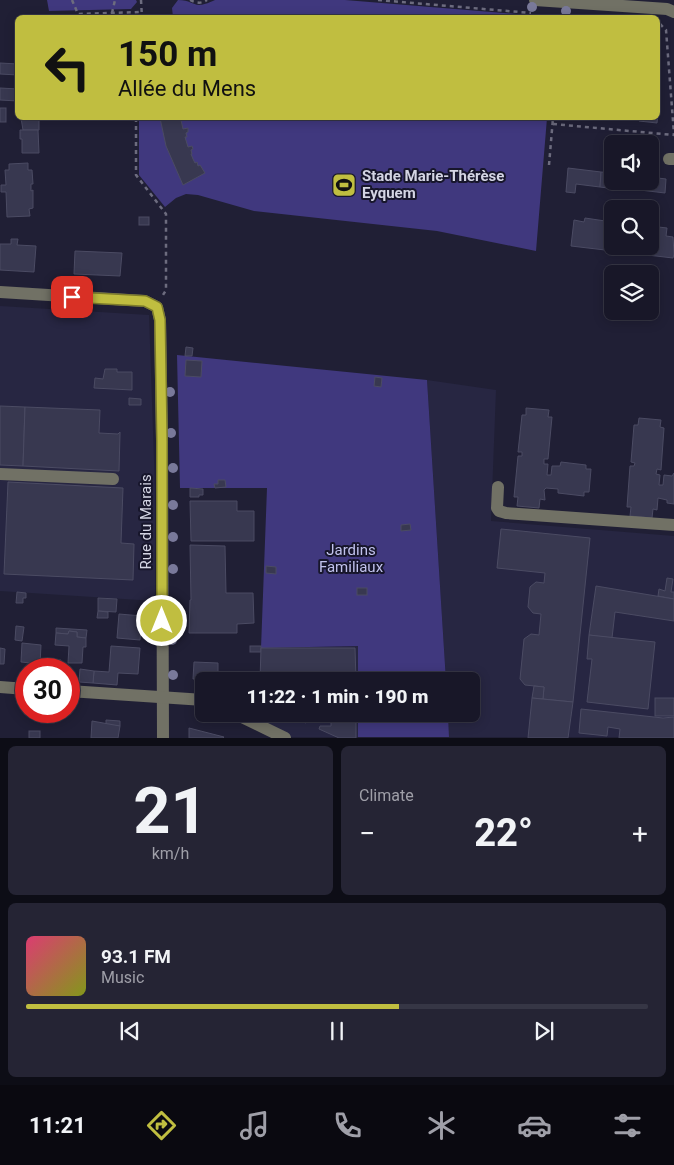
<!DOCTYPE html>
<meta charset="utf-8">
<style>
body{margin:0;font-family:Roboto,sans-serif;background:#252434;color:#f1f3f6;height:100vh;display:flex;flex-direction:column;font-size:19px;white-space:nowrap}
*{box-sizing:border-box;margin:0}
p{font-size:16px;color:#9f9fa8}
.icon{flex:none;width:28px;height:28px;fill:none;stroke:currentColor;stroke-width:2;stroke-linecap:round;stroke-linejoin:round}
.map{position:relative;height:738px;overflow:hidden}
.panel{display:flex;flex-direction:column;gap:8px;padding:8px;background:#0d0d16;flex:1}
.panel>*{flex:none}
.top-card{position:absolute;left:15px;top:15px;width:645px;height:105px;border-radius:8px;box-shadow:0 2px 12px #0003,0 0 0 1px #363645;background:#c0be40;color:#111;overflow:hidden}
.controls{position:absolute;left:604px;top:135px;display:grid;gap:10px}
.controls a{display:grid;place-items:center;width:55px;height:55px;border-radius:8px;background:#181728;box-shadow:0 2px 12px #0003,0 0 0 1px #363645;font-size:25px}
.speed{position:absolute;left:15px;top:658px;display:flex;gap:10px;font-size:25px;font-weight:700;text-align:center}
.speed>*{display:grid;place-content:center;width:65px;height:65px;border-radius:50%;background:#181728;box-shadow:0 2px 12px #0003,0 0 0 1px #363645;line-height:1}
.speed .limit{border:8px solid #d22;background:#fff;color:#111}
.pin{position:absolute;display:grid;place-items:center;width:42px;height:42px;color:#fff;margin:-21px;border-radius:10px;box-shadow:0 2px 8px #0006}
.me{position:absolute;width:55px;margin:-28px;rotate:0deg;stroke-linejoin:round;filter:drop-shadow(0 0 4px #0008)}
.turn{display:flex;align-items:center;gap:18px;height:105px;padding:0 20px;font-size:22px}
.turn .icon{width:65px;height:65px;stroke-width:2.5}
.turn b{display:block;font-size:35px;line-height:42px}
.big{font-size:38px;font-weight:800;line-height:1.1}
.panel .tile{flex:1;display:flex;flex-direction:column;justify-content:center;gap:8px;min-width:0;padding:0 18px;border-radius:8px;background:#252434}
.panel .dial{align-items:center;gap:0}
.dial b{font-size:65px;line-height:1}
.song{display:flex;align-items:center;gap:15px}
.cover{width:60px;height:60px;border-radius:8px;background:linear-gradient(135deg,hsl(340 70% 55%),hsl(70 70% 35%))}
.played{height:5px;border-radius:2px;background:linear-gradient(90deg,#c0be40 60%,#363645 60%)}
.keys{display:flex;justify-content:space-around;direction:ltr}
.heat{display:flex;justify-content:space-between;align-items:center;font-size:28px;direction:ltr}
.panel .tiles{flex:1;display:grid;gap:8px;grid-template-columns:1fr 1fr}
.tile:last-child{grid-column:span 2}
.trip{position:absolute;left:195px;top:672px;width:285px;height:50px;border-radius:8px;background:#181728;box-shadow:0 2px 12px #0003,0 0 0 1px #363645;font-weight:800;line-height:50px;text-align:center}
.tab-bar{display:flex;height:80px;justify-content:space-around;align-items:center;background:#0a0910;color:#9f9fa8}
.tab-bar .icon{width:35px;height:35px}
.tab-bar .on{color:#c0be40}
.tab-bar b{font-size:22px;color:#f1f3f6}
.map>svg:first-child{display:block}
</style>
<div class="map">
<svg width="674" height="738" viewBox="0 0 674 738">
<rect width="100%" height="100%" fill="#201f35"/>
<!-- built -->
<g fill="#272642">
<path d="M0,306L149,315L155,490V601L0,591Z"/>
<path d="M427,380L496,390L491,521L674,536V737H449L448,714H471V681H446Z"/>
<path d="M358,646V681H260L261,648Z"/>
<path d="M259,714H358V737H280L258,727Z"/>
</g>
<!-- green -->
<g fill="#40387e">
<path d="M47,0H136L137,2L131,9L49,11Z"/>
<path d="M178,0C196,0 192,11 215,0H345L554,17H173L172,8Z"/>
<path d="M139,118H547L536,251L437,231L254,211L198,195L186,194L176,198L165,207L139,175Z"/>
<path d="M177,355L427,380L446,681H358V646L261,648L267,488H180Z"/>
<path d="M358,714H448L449,737H358Z"/>
</g>
<!-- building -->
<g fill="#383850" stroke="#4b4b63">
<path d="M0,63L18,64V75L0,74Z"/>
<path d="M0,88L18,89V101L0,100Z"/>
<path d="M658,101L659,102L657,123L639,121V118H658Z"/>
<rect x="0" y="108" width="6" height="14"/>
<path d="M21,118H39V130H23Z"/>
<path d="M160,118H183V119L181,120L183,129L188,128V132L186,133L187,137H185L188,147L192,146L193,149L191,150L192,154H191L193,159L195,163L197,162L198,166L200,165L205,173L183,185L166,146Z"/>
<path d="M20,130H38L39,153H22V139H20Z"/>
<path d="M28,163V170H32L33,184H31V191L33,190V208L29,209L30,216L7,217L6,192H1V185H6L5,170H9V164Z"/>
<path d="M568,168L601,172L600,187L576,184L575,193L566,192Z"/>
<path d="M601,172L612,173V181H617L616,189L600,187Z"/>
<path d="M650,177L666,179L665,193L640,190L641,181H650Z"/>
<path d="M617,181H641L640,190L616,187Z"/>
<rect x="139" y="217" width="10" height="8"/>
<path d="M585,218L612,222V246H650V226L667,228L666,236L673,237L674,254L673,258L571,246L574,220L584,222Z"/>
<path d="M11,239H18L17,245L36,246L34,272L0,270V244H11Z"/>
<path d="M75,251L122,253L120,276L74,274Z"/>
<path d="M186,347L193,348L192,356H185Z"/>
<path d="M186,360L202,361L201,377L185,376Z"/>
<path d="M105,369H117V372H132V390L94,388L95,378L103,379Z"/>
<path d="M375,377L382,378L381,387L374,386Z"/>
<path d="M129,398L141,399V405H129Z"/>
<path d="M0,406L25,407L23,466L0,465Z"/>
<path d="M25,407L100,410L99,433L118,434L120,432V434L119,471L23,466Z"/>
<path d="M526,408L549,410L548,417H552L548,459H544V464H548L547,475H551L552,466H560L561,462L586,465V469H591L589,492H584V496L558,493V489L546,488L544,490L545,500L540,499L539,508L517,506L518,497H514L518,456H522V452H518L522,415H526Z"/>
<path d="M639,418L661,420L660,427L664,428L661,470L657,469L656,474L660,475L659,485H663L664,475L672,476L674,473V504L667,503V500L658,498L657,510L653,509L652,518L630,516L631,507H627L630,466H634L635,463L631,462L634,425H638Z"/>
<path d="M218,480H225L226,487L215,488L214,484H218Z"/>
<path d="M8,482L123,488L121,543L134,544L133,580L4,574Z"/>
<path d="M190,488L203,489V495H199V497H190Z"/>
<path d="M190,501H237V511H254V541H191Z"/>
<path d="M410,524L411,530L401,531V525Z"/>
<path d="M501,529L590,538L573,702L543,699L544,687L525,685L520,679L524,639L531,634L539,635L541,614L533,613L528,607L530,587L536,582L544,583L545,573L497,568Z"/>
<path d="M190,545L225,546L226,593H253L254,623L237,624V633H189L190,600H191Z"/>
<path d="M266,566L276,567V574L266,573Z"/>
<path d="M667,578L673,579L671,592H674V599L658,596L659,589L665,591Z"/>
<path d="M596,586L674,599V621L615,612L612,638L589,635Z"/>
<rect x="357" y="588" width="10" height="7"/>
<path d="M17,592L26,593V598H23V603H16Z"/>
<path d="M98,598L117,599L116,612L98,611Z"/>
<path d="M98,611L108,612V618H97Z"/>
<path d="M119,614L142,616L140,640L117,638Z"/>
<path d="M16,626L24,627L22,641L15,640Z"/>
<path d="M56,628L87,630L86,638L77,637V632L69,631L68,634L56,633Z"/>
<path d="M69,631L77,632V637L86,638V647H83L82,663H68L69,646L55,645L56,633L68,634Z"/>
<path d="M589,635L655,642L648,709L587,702L592,659H587Z"/>
<path d="M22,643L41,645L40,664L21,662Z"/>
<path d="M111,646L140,648L138,674L118,673L117,685L93,683L94,671L109,672Z"/>
<rect x="250" y="646" width="11" height="6"/>
<path d="M0,648L5,649L4,664H0Z"/>
<path d="M261,648H355L356,681H330V675H274L271,681H260Z"/>
<path d="M54,660H61V669H53Z"/>
<path d="M194,662L218,663V677H209V679H193Z"/>
<path d="M80,669L94,671L93,683L79,682Z"/>
<rect x="229" y="672" width="21" height="9"/>
<path d="M534,686L544,687L543,699L532,698Z"/>
<path d="M532,698L573,702L568,738H528Z"/>
<rect x="655" y="698" width="19" height="18"/>
<path d="M581,709L663,718L674,717V738H619L620,729L608,727L607,736L579,733Z"/>
<path d="M285,714H310L306,723Z"/>
<path d="M331,714H356V738H339L319,729L320,726H331Z"/>
<path d="M106,720L120,721V726L106,725Z"/>
<path d="M92,721L120,726L118,738H91Z"/>
<path d="M189,728L224,737L223,738H189Z"/>
<rect x="29" y="731" width="11" height="7"/>
</g>
<g fill="none" stroke-linecap="round" stroke-linejoin="round">
<!-- path -->
<g stroke="#6d6c7f" stroke-width="2.5" stroke-dasharray="4 4" stroke-linecap="butt">
<path d="M72,0L78,14L142,12"/>
<path d="M141,0L142,18"/>
<path d="M190,0C196,3 201,4 207,0"/>
<path d="M378,0L531,13"/>
<path d="M112,13L115,0"/>
<path d="M660,24L666,30L674,134"/>
<path d="M136,118V175L166,214V290L163,295"/>
<path d="M553,124L674,135"/>
<path d="M549,165L553,118"/>
</g>
<!-- minor -->
<g stroke="#717165" stroke-width="12">
<path d="M535,0L667,9L674,12"/>
<path d="M669,159H674"/>
<path d="M0,292L145,301L157,307L160,320L162,441L163,738"/>
<path d="M0,474L113,479"/>
<path d="M498,487L497,508L499,511L506,513L674,525"/>
<path d="M0,687L26,689"/>
<path d="M69,691L204,700"/>
<path d="M236,714L285,738"/>
</g>
</g>
<!-- trees -->
<g fill="#79799a">
<circle cx="532" cy="7" r="5"/>
<circle cx="566" cy="11" r="5"/>
<circle cx="170" cy="392" r="5"/>
<circle cx="171" cy="433" r="5"/>
<circle cx="173" cy="468" r="5"/>
<circle cx="173" cy="505" r="5"/>
<circle cx="173" cy="537" r="5"/>
<circle cx="173" cy="569" r="5"/>
<circle cx="172" cy="606" r="5"/>
<circle cx="172" cy="640" r="5"/>
<circle cx="173" cy="675" r="5"/>
</g>
<g fill="none" stroke-linecap="round" stroke-linejoin="round">
<!-- route casing -->
<g stroke="#7d7c2a" stroke-width="12">
<path id="route" d="M72,297L145,301L157,307L160,320L162,441V621"/>
</g>
<!-- route -->
<use href="#route" stroke="#c0be40" stroke-width="9"/>
</g>
<!-- icons -->
<defs>
<g id="stadium-square" transform="scale(1.25)"><rect x="-9" y="-9" width="18" height="18" rx="4" fill="#c0be40" stroke="#17162b"/><path d="M0-5a6.5 5 0 1 0 0 10a6.5 5 0 1 0 0-10ZM-3.5-1.8h7v3.6h-7Z" fill="#111"/></g>
</defs>
<g fill-rule="evenodd">
<use href="#stadium-square" x="344" y="185"/>
</g>
<g text-anchor="middle" stroke-width="4" stroke-linejoin="round" paint-order="stroke">
<!-- poi labels -->
<g font-size="15" font-weight="bold" fill="#d4d5e4" stroke="#17162b" text-anchor="start">
<text x="362" y="181">Stade Marie-Thérèse<tspan x="362" dy="17">Eyquem</tspan></text>
</g>
<!-- street labels -->
<g font-size="15" fill="#d4d5e4" stroke="#17162b">
<text transform="translate(146 522) rotate(-90)" y="5">Rue du Marais</text>
</g>
<!-- park labels -->
<g font-size="15" fill="#c1c2ed" stroke="#17162b">
<text x="351" y="555">Jardins<tspan x="351" dy="17">Familiaux</tspan></text>
</g>
</g>
</svg>
<div class="controls">
<a><svg class="icon" aria-label="sound" viewBox="0 0 24 24"><path d="M4 9h4l5-4v14l-5-4H4zM17 9q2 3 0 6"/></svg></a>
<a><svg class="icon" aria-label="search" viewBox="0 0 24 24"><circle cx="10" cy="10" r="6"/><path d="M15 15l6 6"/></svg></a>
<a><svg class="icon" aria-label="layers" viewBox="0 0 24 24"><path d="M12 4l9 5-9 5-9-5zM3 14l9 5 9-5"/></svg></a>
</div>
<div class="speed"><div class="limit">30</div></div>
<div class="pin" style="left:72px;top:297px;background:#d93025"><svg class="icon" aria-label="arrive" viewBox="0 0 24 24"><path d="M6 21V4h12l-3 4 3 4H6"/></svg></div>
<svg class="me" style="left:162px;top:621px" viewBox="-20 -20 40 40"><circle r="17" fill="#c0be40" stroke="#fff" stroke-width="3"/><path d="M0-11L8 9 0 5-8 9z" fill="#fff"/></svg>
<div class="trip">11:22 · 1 min · 190 m</div>
<div class="top-card">
<div class="turn"><svg class="icon" aria-label="left" viewBox="0 0 24 24"><path d="M17 20v-9H6M10 6l-5 5 5 5"/></svg><div><b>150 m</b>Allée du Mens</div></div>
</div>
</div>
<section class="panel">
<div class="tiles">
<div class="tile dial"><b>21</b><p>km/h</p></div>
<div class="tile"><p>Climate</p>
<div class="heat"><a>−</a><b class="big">22°</b><a>+</a></div>
</div>
<div class="tile">
<div class="song"><i class="cover"></i><div><b>93.1 FM</b><p>Music</p></div></div>
<div class="played"></div>
<div class="keys"><svg class="icon" aria-label="previous" viewBox="0 0 24 24"><path d="M18 5L8 12l10 7zM5 5v14"/></svg><svg class="icon" aria-label="pause" viewBox="0 0 24 24"><path d="M8 5v14M16 5v14"/></svg><svg class="icon" aria-label="next" viewBox="0 0 24 24"><path d="M6 5l10 7-10 7zM19 5v14"/></svg></div>
</div>
</div>
</section>
<nav class="tab-bar">
<b>11:21</b>
<svg class="icon on" aria-label="directions" viewBox="0 0 24 24"><path d="M12 3l9 9-9 9-9-9zM9 14v-3h6M13 9l2 2-2 2"/></svg>
<svg class="icon" aria-label="music" viewBox="0 0 24 24"><path d="M9 18V5l10-2v13"/><circle cx="6" cy="18" r="3"/><circle cx="16" cy="16" r="3"/></svg>
<svg class="icon" aria-label="phone" viewBox="0 0 24 24"><path d="M5 4h4l2 5-3 2q2 4 5 5l2-3 5 2v4C11 20 4 13 5 4z"/></svg>
<svg class="icon" aria-label="climate" viewBox="0 0 24 24"><path d="M12 3v18M4 7l16 10M4 17L20 7"/></svg>
<svg class="icon" aria-label="car" viewBox="0 0 24 24"><path d="M5 17H2v-5l4-1 3-4h7l3 4 3 1v5h-3M9 17h6M6 11h13"/><circle cx="7" cy="17" r="2"/><circle cx="17" cy="17" r="2"/></svg>
<svg class="icon" aria-label="filters" viewBox="0 0 24 24"><path d="M4 7h16M4 17h16"/><circle cx="9" cy="7" r="2"/><circle cx="15" cy="17" r="2"/></svg>
</nav>
